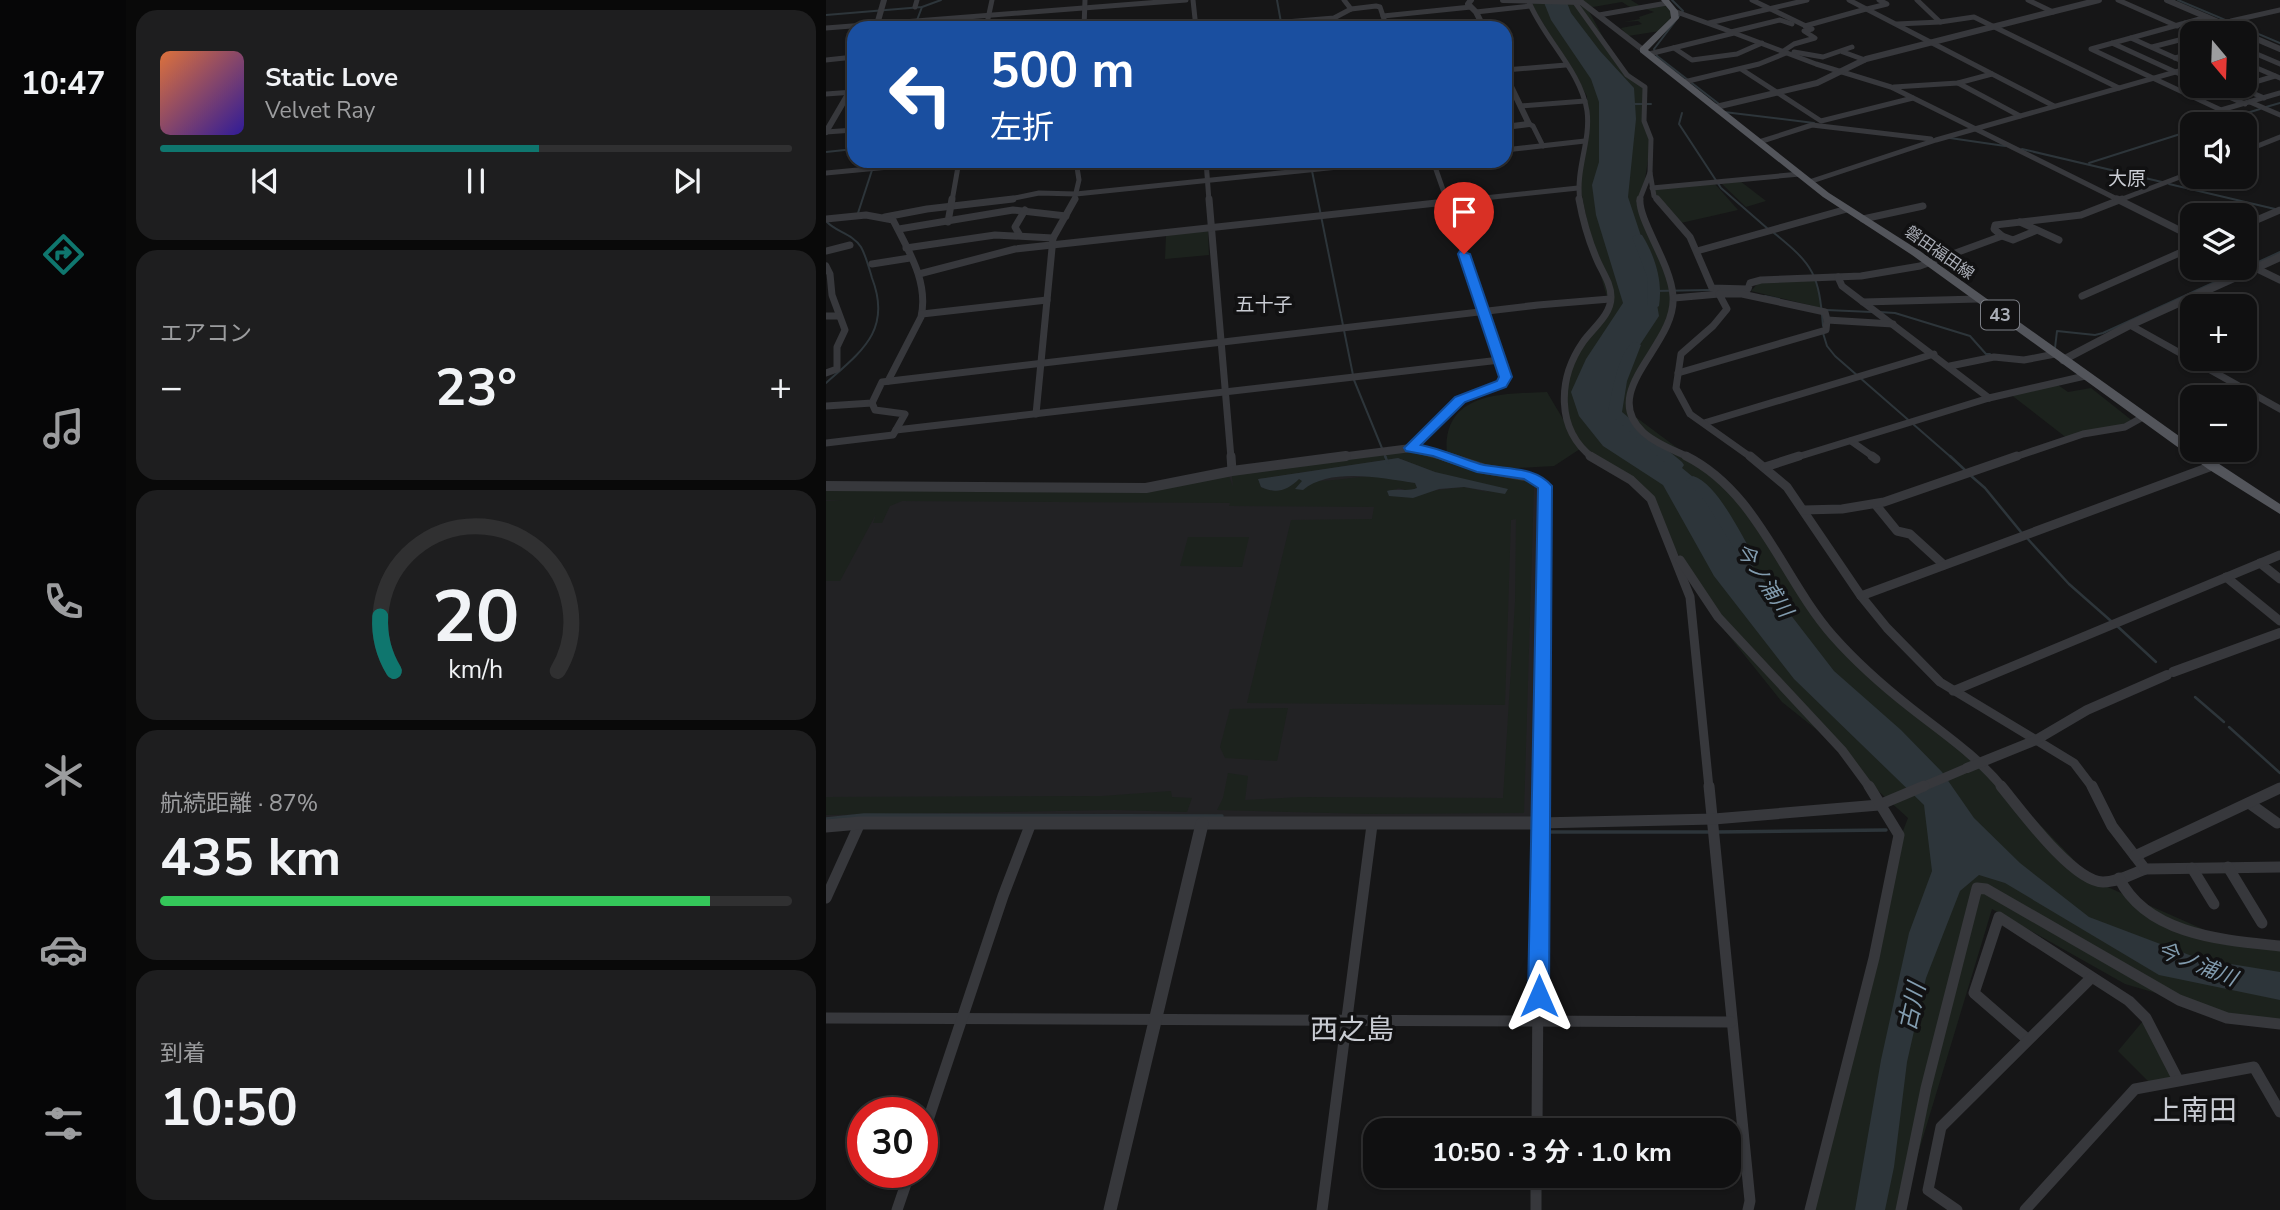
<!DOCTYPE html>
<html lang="ja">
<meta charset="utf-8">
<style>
body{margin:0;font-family:"Nunito Sans","Noto Sans JP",sans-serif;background:#1e1e1f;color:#f1f3f6;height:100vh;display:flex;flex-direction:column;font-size:26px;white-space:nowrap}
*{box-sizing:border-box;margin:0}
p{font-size:23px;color:#9c9d9f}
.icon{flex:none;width:38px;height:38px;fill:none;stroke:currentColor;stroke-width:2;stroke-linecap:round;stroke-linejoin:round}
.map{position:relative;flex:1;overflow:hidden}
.side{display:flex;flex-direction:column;gap:10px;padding:10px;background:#090909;width:700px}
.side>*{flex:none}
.guide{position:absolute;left:21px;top:21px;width:665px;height:147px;border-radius:21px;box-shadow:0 2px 5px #0004,0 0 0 2px #303031;background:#1a4fa0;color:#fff;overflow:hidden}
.needle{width:46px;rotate:161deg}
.tools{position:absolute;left:1354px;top:21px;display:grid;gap:14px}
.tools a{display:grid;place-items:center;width:77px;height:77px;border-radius:14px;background:#101011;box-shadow:0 2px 5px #0004,0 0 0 2px #303031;font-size:35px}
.speed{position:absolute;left:21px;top:1097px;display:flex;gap:14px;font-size:35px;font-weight:700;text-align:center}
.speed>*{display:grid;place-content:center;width:91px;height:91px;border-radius:50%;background:#101011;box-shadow:0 2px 5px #0004,0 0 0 2px #303031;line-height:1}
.speed .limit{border:10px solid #d22;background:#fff;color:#111}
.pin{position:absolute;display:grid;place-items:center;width:60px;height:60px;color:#fff;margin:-72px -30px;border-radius:50% 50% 50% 0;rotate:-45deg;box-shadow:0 0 7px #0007}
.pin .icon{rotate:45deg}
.me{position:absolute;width:77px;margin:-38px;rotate:0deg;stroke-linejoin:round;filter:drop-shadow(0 0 5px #0008)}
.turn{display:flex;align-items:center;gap:24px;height:147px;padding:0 28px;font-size:32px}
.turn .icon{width:91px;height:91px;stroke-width:2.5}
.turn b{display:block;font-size:49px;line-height:60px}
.big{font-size:52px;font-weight:700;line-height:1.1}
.side .card{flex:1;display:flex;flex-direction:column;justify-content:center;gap:10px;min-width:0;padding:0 24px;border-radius:21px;background:#1e1e1f}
.side .dial{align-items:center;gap:0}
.dial svg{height:182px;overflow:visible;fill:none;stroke:#303031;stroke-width:7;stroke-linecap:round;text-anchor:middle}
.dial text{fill:#f1f3f6;stroke:none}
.song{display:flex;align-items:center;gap:21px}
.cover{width:84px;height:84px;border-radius:10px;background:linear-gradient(135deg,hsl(20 70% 55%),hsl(250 70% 35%))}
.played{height:7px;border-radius:4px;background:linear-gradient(90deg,#0f766e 60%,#303031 60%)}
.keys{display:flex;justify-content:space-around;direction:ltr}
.heat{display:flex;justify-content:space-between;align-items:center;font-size:38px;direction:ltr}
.charge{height:10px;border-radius:5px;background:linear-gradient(90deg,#34c759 87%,#303031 0)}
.trip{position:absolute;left:537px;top:1118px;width:378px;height:70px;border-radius:21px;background:#101011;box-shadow:0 2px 5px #0004,0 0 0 2px #303031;font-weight:700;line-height:70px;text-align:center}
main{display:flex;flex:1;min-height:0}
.tabs{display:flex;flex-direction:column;width:126px;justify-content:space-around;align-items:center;background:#060607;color:#9c9d9f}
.tabs .icon{width:49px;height:49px}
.tabs .active{color:#0f766e}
.tabs b{font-size:32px;color:#f1f3f6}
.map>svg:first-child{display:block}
</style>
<main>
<nav class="tabs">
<b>10:47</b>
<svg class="icon active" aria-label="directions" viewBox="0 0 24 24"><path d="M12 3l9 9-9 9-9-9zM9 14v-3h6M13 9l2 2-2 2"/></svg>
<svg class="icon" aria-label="music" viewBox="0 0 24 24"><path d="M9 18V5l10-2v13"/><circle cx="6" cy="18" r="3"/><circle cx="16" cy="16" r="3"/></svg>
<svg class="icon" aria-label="phone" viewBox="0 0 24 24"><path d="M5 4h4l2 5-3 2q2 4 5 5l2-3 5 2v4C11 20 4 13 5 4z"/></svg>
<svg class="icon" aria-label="climate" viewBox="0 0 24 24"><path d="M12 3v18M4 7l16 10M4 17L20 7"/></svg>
<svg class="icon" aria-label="car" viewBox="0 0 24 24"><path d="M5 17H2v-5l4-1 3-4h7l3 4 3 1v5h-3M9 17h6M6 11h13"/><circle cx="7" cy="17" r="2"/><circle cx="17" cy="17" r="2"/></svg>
<svg class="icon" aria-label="filters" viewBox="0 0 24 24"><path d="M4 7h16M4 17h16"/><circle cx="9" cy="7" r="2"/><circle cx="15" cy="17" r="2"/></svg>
</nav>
<section class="side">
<div class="card">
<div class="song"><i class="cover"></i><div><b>Static Love</b><p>Velvet Ray</p></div></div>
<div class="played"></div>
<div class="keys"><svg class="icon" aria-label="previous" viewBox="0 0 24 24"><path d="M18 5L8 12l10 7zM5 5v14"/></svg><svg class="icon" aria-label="pause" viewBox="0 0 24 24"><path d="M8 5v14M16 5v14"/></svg><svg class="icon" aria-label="next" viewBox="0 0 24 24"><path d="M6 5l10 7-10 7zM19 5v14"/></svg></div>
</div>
<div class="card"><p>エアコン</p>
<div class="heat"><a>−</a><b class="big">23°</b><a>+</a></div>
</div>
<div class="card dial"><svg viewBox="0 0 100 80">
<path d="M14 69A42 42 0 1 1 86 69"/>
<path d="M14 69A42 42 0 0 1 8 45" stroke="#0f766e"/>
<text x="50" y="56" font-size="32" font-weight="700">20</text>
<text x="50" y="72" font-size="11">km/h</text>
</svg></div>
<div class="card"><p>航続距離 · 87%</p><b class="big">435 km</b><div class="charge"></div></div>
<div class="card"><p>到着</p><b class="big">10:50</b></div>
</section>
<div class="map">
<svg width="1454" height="1210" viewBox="0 0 1454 1210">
<rect width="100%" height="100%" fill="#161617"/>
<!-- built -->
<path fill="#222224" d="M585,448L719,486L713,823L0,826V489L320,488Z"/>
<!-- green -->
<g fill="#1c221d" fill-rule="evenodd">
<path d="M703,0H805L816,7L838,4L845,12L844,20L834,31L802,36L795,28L816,24L812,21L798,22L814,19L813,17L828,12L814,7L807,9L796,2L767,7L760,6L791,62L819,87L818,115L825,140L814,212L832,248L848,302L835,340L805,385L803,412L893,479L925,517L1000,627L1071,696L1154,762L1268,881L1406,942L1454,946V1022L1409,1016L1299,984L1166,909L1075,1210H985L1075,836L1082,818L1038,778L1016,750L956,702L891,621L814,489L754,449L728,466L676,469L708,485L698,813L543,814L391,810L397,798L402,773L422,776L419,800L474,797L677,798L689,602L690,519L685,520L679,705L421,703L465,520L546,519L548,507L403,506L404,503L76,501L64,506L56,523H47L50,514L14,581H0V501H16L0,500V489L269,491L403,476L407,487L406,476L583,451L621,456C615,392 674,394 721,392L744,431L736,401L742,368L783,304L766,245L755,191L753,165L759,139L761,96ZM572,458L665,493L638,487L563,496L572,488L583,491L591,488L589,483C577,481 563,477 551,476C530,476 489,485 473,479C460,490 451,494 435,487L432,479Z"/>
<path d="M914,181L940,201L920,207L896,184Z"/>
<path d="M889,184L912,210L855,223L828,193L830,189Z"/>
<path d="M382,231L383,255L339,259L340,235Z"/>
<path d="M990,280L996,308L925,291L933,282Z"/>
<path d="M1232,385L1242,392L1265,388L1308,422L1242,439L1184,394Z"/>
<path d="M362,537H423L416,567L354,566Z"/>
<path d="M462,708L451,761L399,758L394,747L404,709Z"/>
<path d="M345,791L346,797L366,798L361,812L288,810L0,815V797L276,796Z"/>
<path d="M1317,1021L1347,1081L1326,1085L1292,1051Z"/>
</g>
<!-- water -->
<g fill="#2d353a">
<path d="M717,0H740L745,13L774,51L808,88L810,119L802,197L824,263L833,316C813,347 790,375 789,413L878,486L923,561L1008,671L1075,730L1116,772L1148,818L1194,863L1263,917L1374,959L1454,972V1000L1333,975L1179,883L1153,875L1134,891L1100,978L1081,1062L1068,1167L1059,1210H1029L1055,1060L1083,933L1106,871L1098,805L968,679L888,576L837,485L777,446L753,416L745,392L760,359L797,303L770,215L766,185L773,162V102L765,79L725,20Z"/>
<path d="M572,458L609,472L682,489L679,494L638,487L613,489L587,498L563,496L561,491C572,488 581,492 591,488L589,483C556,478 504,467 477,490L469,489L476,481L473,479C461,491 450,494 435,487L432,479Z"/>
</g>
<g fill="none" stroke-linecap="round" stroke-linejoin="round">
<!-- stream-far2 -->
<g stroke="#2d353a" stroke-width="2">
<path d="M451,0L456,28"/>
<path d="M846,0L857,11L828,49L831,56L893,104"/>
<path d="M1352,0L1454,43"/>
<path d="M0,15L96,7L115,0"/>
<path d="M88,28L96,7"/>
<path d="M807,104H825"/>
<path d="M1440,107L1454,103"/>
<path d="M898,112L988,123"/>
<path d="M856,113L853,124L895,188L942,229"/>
<path d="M1385,124L1434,109"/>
<path d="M1124,138L1179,146"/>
<path d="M1196,149L1336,182"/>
<path d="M0,152L28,149"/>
<path d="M484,161L528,380L560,458"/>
<path d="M1263,163L1367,130"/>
<path d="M1343,184L1449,209"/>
<path d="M32,213L49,161"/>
<path d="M0,221C9,232 26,233 35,247C40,256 43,268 46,278C66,330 36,351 0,383"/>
<path d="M948,233C988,265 993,275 997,326"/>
<path d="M1428,264L1454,252"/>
<path d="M828,291L884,290"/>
<path d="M939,296L953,299"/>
<path d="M1000,310L1046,312"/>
<path d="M1053,312L1069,313L1144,336L1160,354H1164"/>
<path d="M997,333L1001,346L1009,356L1126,458"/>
<path d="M1229,348L1231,331L1269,335L1277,333L1422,267"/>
</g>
<!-- stream-far1 -->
<g stroke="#2d353a" stroke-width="2.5">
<path d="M559,456L562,463"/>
<path d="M1124,456L1139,470"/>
<path d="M1144,475L1159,488L1195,532"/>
<path d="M1200,537L1243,584L1285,621"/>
<path d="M1290,625L1330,662"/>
<path d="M1369,697L1398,722"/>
<path d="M1403,727L1454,773"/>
</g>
<!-- stream -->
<g stroke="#2d353a" stroke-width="3.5">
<path d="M0,819L38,815L396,816"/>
<path d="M717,832H885"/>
<path d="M892,832L1060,830"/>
</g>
<!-- river -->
<g fill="#2d353a" fill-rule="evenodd">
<path d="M812,234L816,235C829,256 837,281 833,306L827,310L821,306L822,279L806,237Z"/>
<path d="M809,341L815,345L801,381L796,412L856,462L858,465L856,468H846L782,413C785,396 793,348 809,341Z"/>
<path d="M867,476C891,483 915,535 928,556L925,560H915L879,501L860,480Z"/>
</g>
<!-- minor-far3 -->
<g stroke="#37383c" stroke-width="5">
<path d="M367,0L370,28"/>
<path d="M518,0L525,9"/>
<path d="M926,0L986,29L978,31L989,38L968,44L956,52"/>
<path d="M1023,0L1228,106"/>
<path d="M1091,0L1114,22L1148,17L1293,88"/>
<path d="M1202,0L1227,12"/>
<path d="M1292,0L1351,26"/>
<path d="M748,1L801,75L819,87L818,121L825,139L824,173L813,201"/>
<path d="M703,2C718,39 755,71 761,111C765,141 749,170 754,201"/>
<path d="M89,7L91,0"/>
<path d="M1041,9L1061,4L1053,0"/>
<path d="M848,11L906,32"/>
<path d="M650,12L704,6"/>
<path d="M773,15L841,3"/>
<path d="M557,16L645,7"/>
<path d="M1381,17L1265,49L1395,110L1454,93"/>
<path d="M1405,21L1454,10"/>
<path d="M883,23L981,0"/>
<path d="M1359,23L1382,33"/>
<path d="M1071,24L1114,22"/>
<path d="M979,26L1040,9"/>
<path d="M0,28L360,0"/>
<path d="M160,28L166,0"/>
<path d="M258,28L259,0"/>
<path d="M385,28L508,18L525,9L550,6L554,7L561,28"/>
<path d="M905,32L954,20L966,24"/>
<path d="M1305,38L1367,66"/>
<path d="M1286,43L1367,80"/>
<path d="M1326,47L1361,38"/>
<path d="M848,48L866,60L911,54L936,43"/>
<path d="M1419,49L1454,64"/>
<path d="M968,52L997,57L1026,47"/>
<path d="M1017,52L1039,60"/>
<path d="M823,54L908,33L990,64L1065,87L1295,201"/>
<path d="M1349,58L1367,53"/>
<path d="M0,60L28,57"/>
<path d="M1419,63L1454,78"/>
<path d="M915,69L995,121L1087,98"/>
<path d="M679,70L740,65"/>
<path d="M858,82L933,64L960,53"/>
<path d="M1132,83L1194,116"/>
<path d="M1419,85L1449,76"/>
<path d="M1378,86L1419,104"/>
<path d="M1411,86L1438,98"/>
<path d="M1068,87L1132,83L1166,74"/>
<path d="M0,94L28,92"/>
<path d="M1424,102L1454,115"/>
<path d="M695,106L759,101"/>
<path d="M703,124L707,126L717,146"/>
<path d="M0,132L28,130"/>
<path d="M933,142L986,125L1105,139"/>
<path d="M679,150L759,141"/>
<path d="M1419,151L1454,137"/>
<path d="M380,161L383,201"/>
<path d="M607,161L621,201"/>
<path d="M0,173L126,161"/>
<path d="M824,173L828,196L833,201"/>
<path d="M983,182L1110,140L1367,67"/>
<path d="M826,188L974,174"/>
<path d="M126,201L133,161"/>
<path d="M174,201L213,193L250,194L571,161"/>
<path d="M248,201L253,180L250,161"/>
<path d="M630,201L752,188"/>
<path d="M1291,201L1367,172"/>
</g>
<!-- minor-far2 -->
<g stroke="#37383c" stroke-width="7">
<path d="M383,199L405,458"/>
<path d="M753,199C757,221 763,242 772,262C777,273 785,284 785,297C785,315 767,328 757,342C732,378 729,429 767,458"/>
<path d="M814,199C812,220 845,264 847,296C851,345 772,390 817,432C830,444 848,450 864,458"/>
<path d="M831,199L864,237L886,288L922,289L924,283L935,280L1035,276L1094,266L1176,236L1168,229L1169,225L1255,215L1296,199"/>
<path d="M1291,199L1367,237"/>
<path d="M59,217L101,209L187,199"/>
<path d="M0,219L40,215L67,220C82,250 103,282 95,317L62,381"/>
<path d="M1037,219L1097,206"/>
<path d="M122,222L126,199"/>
<path d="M1194,222L1233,240"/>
<path d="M1419,225L1454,210"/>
<path d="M73,229L187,210L240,216"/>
<path d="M193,234L189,227L199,210"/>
<path d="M1176,236L1187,240L1209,231"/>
<path d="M80,248L169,235L227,238"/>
<path d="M0,251L24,245"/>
<path d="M871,251L1021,209"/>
<path d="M1419,263L1454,280"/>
<path d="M46,264L84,258"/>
<path d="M0,266L4,274L6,295L19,330L11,347V369L0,373"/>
<path d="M93,274L189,249L647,199"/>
<path d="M1012,277L1016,286L1163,398"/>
<path d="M1256,296L1367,247"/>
<path d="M848,298L893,294L891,289"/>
<path d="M1037,302L1152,299"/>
<path d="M96,314L221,300"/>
<path d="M0,316H12"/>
<path d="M1304,325L1454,409"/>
<path d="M1124,366L1168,357L1198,360L1229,354"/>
<path d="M852,373L1000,330L1001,320L1067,324"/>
<path d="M0,406L46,403L56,382L712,305L784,299"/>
<path d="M210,414L227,238L249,199"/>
<path d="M878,423L1108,354"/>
<path d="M70,430L674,360"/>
<path d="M1025,441L1049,458"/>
<path d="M0,443L67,435L79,414L49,410L46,403"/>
<path d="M585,448L634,399L676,384L680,377L620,199"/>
<path d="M926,458L864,414L850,388L855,354L887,326L901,309L893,294H916L999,312L1001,320"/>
<path d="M968,458L1163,398L1259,376"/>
<path d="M1186,458L1257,434L1299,427L1317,417"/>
</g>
<!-- minor-far1 -->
<g stroke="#37383c" stroke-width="9">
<path d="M405,456L406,471"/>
<path d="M764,456L805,480L825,499L864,597L883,788"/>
<path d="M860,456C932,492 956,578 1007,636C1030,662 1057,686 1085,708C1118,734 1150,755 1177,788"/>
<path d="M924,456L961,487L1035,596L1061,628L1114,682L1248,763L1267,788"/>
<path d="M1046,456L1050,459"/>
<path d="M939,467L973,456"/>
<path d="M1049,504L1071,531L1084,534L1118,565"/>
<path d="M977,510L1016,509L1058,502L1191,456"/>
<path d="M854,560L892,617L1016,750L1044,788"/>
<path d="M1434,563L1454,579"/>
<path d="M1400,577L1454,621"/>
<path d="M1035,596L1386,466"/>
<path d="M1127,691L1454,555"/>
<path d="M1094,788L1141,768"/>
</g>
<!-- minor -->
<g stroke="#37383c" stroke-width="11">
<path d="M883,786L924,1201L922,1210"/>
<path d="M1175,786C1194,809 1247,882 1277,882C1292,882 1306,874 1319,869"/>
<path d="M1266,786L1286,826L1319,869L1454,867"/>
<path d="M1423,803L1451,823"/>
<path d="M1309,856L1454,788"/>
<path d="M1402,867L1436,923"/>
<path d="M1366,868L1388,904"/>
<path d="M1293,878C1321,935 1397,940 1454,946"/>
<path d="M0,898L34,823"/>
<path d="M0,1018L905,1022"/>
<path d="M1201,1039L1148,993L1173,917L1303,1001L1320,1018L1352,1080"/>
<path d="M711,1130L713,823L888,819L1053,805L1098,786"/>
<path d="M96,1138L177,896L205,823"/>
<path d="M710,1176V1210"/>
<path d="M71,1210L84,1172"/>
<path d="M496,1210L546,825"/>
<path d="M984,1210L1048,958L1073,835L1043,786"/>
<path d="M1075,1210L1100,1088L1151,888L1160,889L1353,1000L1401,1018L1454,1024"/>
<path d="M1131,1210L1102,1190L1115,1127L1265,978"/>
<path d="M1199,1210L1309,1089L1428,1067L1454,1112"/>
</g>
<!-- tertiary-far3 -->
<g stroke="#37383c" stroke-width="6">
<path d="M645,0L642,4L650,12L658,28"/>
<path d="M677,0L755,2L817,50"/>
<path d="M1341,0L1418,33"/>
<path d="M50,28L58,0"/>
<path d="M1419,34L1454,49"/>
<path d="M679,74L703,124L679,127"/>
<path d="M890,107L991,83L1040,59L1273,0"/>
<path d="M0,132L28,84"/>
</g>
<!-- tertiary-far2 -->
<g stroke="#37383c" stroke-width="8">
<path d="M1237,360L1304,325L1454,257"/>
<path d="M506,458L585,448L623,458"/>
</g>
<!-- tertiary-far1 -->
<g stroke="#37383c" stroke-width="10">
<path d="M618,456L659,469L704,477L719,486L714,788"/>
<path d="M0,486L320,488L406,471L520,456"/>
<path d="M1347,672L1454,633"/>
<path d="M1141,768L1210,740L1261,710L1341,675"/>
</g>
<!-- tertiary -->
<g stroke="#37383c" stroke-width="13">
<path d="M0,826L34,823H713L714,786"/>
<path d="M284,1210L376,824"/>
</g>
<!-- primary -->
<path fill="#53555b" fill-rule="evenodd" d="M835,0H843L852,11L853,18L822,50L1003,193L1094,251L1367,446V450H1372L1454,504V514L1382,469L1086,255L997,197L814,52V48L845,18L844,11Z"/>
</g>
<!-- route -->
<path fill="#1a73e8" stroke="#114b97" stroke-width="2" d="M634,251L644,254L686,377L680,387L639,402L595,445C616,449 634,458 654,464C678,470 708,465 726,486L723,996L720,1003L713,1006L705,1003L702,996L712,488L698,479L651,472L607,456L580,451L578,448L629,397L671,381L673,377L632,254Z"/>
<g text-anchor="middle" stroke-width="7" stroke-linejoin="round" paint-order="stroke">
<!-- far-street labels -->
<g font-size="16" fill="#a9adb6" stroke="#111112">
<text transform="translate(1114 252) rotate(35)" y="6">磐田福田線</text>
</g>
<!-- shield labels -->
<rect fill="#111112" stroke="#7b7e85" stroke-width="2" x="1155" y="300.5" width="38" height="29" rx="5"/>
<g font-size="18" font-weight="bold" fill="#a9adb6">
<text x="1174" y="321">43</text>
</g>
<!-- far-quarter labels -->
<g font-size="19" fill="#c9ccd3" stroke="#111112">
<text x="1301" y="185">大原</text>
<text x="438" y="311">五十子</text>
</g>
<!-- water labels -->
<g font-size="21" font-style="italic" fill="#829caf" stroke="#111112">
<text transform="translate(938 580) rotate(56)" y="7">今ノ浦川</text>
<text transform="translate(1371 964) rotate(22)" y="7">今ノ浦川</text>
</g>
<!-- near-water labels -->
<g font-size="24" font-style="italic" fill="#829caf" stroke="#111112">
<text transform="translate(1086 1007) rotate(-77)" y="8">古川</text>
</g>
<!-- near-quarter labels -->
<g font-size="28" fill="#c9ccd3" stroke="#111112">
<text x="526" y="1039">西之島</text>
<text x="1369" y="1120">上南田</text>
</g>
</g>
</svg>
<div class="tools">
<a><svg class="needle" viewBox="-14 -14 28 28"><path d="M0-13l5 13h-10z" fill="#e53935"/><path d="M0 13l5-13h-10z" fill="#9c9d9f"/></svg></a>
<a><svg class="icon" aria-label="sound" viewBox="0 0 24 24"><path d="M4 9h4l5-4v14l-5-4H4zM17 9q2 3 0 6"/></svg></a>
<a><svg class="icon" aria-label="layers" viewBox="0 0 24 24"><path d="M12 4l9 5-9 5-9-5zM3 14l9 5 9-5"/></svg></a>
<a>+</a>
<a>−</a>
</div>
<div class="speed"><div class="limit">30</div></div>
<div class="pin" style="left:638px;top:254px;background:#d93025"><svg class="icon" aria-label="arrive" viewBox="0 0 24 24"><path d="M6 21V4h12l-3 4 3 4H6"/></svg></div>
<svg class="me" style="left:713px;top:996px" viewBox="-20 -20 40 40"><path d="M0-17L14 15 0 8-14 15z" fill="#1a73e8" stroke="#fff" stroke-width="4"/></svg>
<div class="trip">10:50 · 3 分 · 1.0 km</div>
<div class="guide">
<div class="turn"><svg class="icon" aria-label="left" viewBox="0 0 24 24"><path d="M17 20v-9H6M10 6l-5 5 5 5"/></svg><div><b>500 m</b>左折</div></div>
</div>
</div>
</main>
